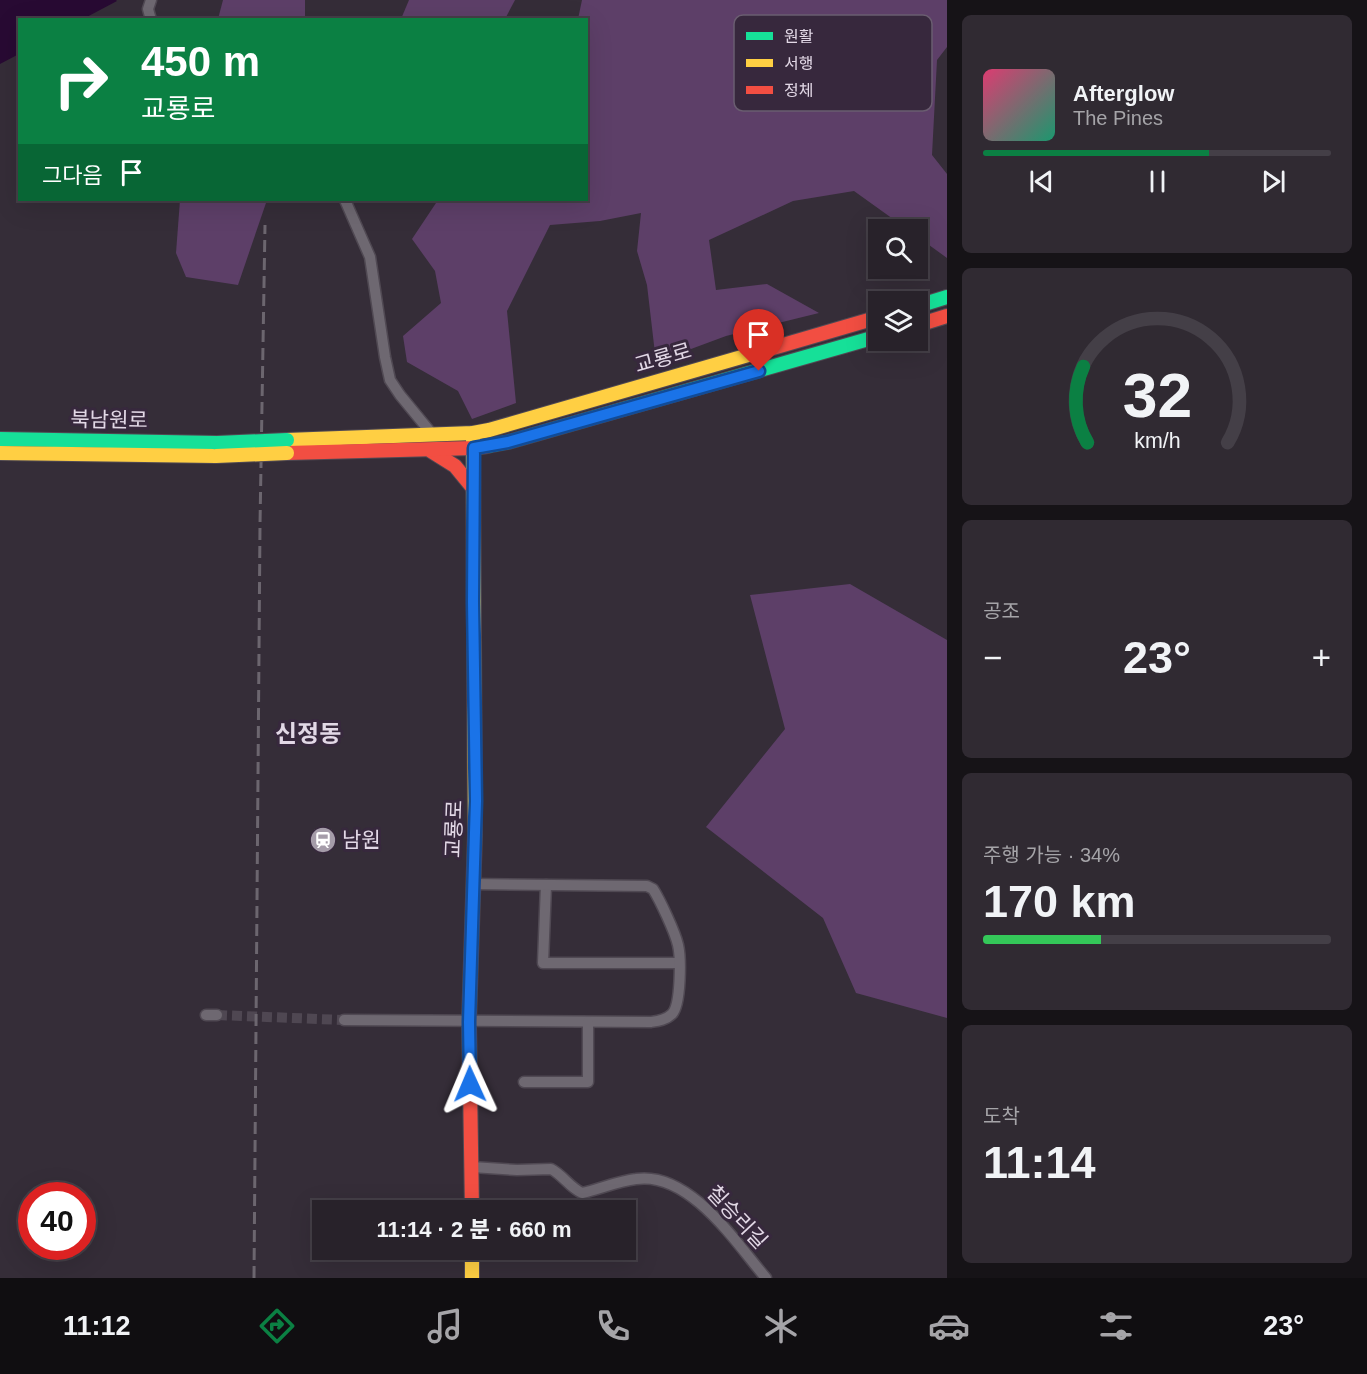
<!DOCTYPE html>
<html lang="ko">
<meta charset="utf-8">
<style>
body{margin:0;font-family:Helvetica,"Noto Sans KR",sans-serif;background:#302a32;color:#f1f3f6;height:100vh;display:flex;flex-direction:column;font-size:22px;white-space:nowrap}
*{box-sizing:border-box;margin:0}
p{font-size:20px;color:#a5a4a8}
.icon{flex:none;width:33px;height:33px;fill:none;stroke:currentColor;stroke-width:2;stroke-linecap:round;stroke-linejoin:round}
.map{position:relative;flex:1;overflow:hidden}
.sheet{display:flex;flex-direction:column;gap:15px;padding:15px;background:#161317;width:420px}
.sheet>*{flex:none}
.guide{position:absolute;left:18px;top:18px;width:570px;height:183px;border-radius:0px;box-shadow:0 6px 24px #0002,0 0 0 2px #443f47;background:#0b8043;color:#fff;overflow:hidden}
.controls{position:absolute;left:868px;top:219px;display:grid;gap:12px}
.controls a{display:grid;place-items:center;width:60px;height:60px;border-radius:0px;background:#28222a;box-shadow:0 6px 24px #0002,0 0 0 2px #443f47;font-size:30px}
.speed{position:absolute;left:18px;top:1182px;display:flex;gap:12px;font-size:30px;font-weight:700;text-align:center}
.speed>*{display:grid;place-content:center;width:78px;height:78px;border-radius:50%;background:#28222a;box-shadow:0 6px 24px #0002,0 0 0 2px #443f47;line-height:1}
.speed .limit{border:9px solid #d22;background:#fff;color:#111}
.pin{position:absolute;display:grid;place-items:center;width:51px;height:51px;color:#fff;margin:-62px -26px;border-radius:50% 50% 50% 0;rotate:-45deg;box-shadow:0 0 6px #0007}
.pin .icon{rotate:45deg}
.me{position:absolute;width:66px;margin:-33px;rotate:359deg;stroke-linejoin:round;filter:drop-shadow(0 0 4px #0008)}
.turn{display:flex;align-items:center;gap:21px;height:126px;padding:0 24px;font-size:27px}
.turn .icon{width:78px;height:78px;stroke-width:2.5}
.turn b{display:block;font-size:42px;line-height:51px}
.then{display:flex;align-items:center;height:57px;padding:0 24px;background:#0003;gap:12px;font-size:22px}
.big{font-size:45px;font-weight:800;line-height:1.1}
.sheet .tile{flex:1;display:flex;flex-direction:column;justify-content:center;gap:9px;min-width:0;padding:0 21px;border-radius:9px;background:#302a32}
.sheet .dial{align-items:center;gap:0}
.dial svg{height:156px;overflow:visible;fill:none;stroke:#443f47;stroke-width:7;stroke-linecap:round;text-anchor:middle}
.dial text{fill:#f1f3f6;stroke:none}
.song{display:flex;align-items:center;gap:18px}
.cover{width:72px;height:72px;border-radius:9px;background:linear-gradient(135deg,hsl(340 70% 55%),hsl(160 70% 35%))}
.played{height:6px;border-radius:3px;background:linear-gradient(90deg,#0b8043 65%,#443f47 65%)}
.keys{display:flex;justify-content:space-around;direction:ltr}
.heat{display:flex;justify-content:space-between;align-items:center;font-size:33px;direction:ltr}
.charge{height:9px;border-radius:4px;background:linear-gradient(90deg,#34c759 34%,#443f47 0)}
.trip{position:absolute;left:312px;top:1200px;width:324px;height:60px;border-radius:0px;background:#28222a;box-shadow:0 6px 24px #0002,0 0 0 2px #443f47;font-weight:800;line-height:60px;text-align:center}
.menu{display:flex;height:96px;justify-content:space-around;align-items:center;background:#100e11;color:#a5a4a8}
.menu .icon{width:42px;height:42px}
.menu .current{color:#0b8043}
.menu b{font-size:27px;color:#f1f3f6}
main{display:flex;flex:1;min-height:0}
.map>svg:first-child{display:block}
</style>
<main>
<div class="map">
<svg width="947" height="1278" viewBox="0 0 947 1278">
<rect width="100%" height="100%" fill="#352d38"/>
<!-- green -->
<g fill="#5d3f68">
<path d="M223,0H305V19H218Z"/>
<path d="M409,0H515L505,19H401Z"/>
<path d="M582,0H947V47L937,60L932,155L947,174V258L918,237V230L907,229L854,191L793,201L709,240L716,290L767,284L819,313L726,336L656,362L647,285L637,251L641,213L600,221L550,225L507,311L516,403L472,419L458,391L407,362L403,336L441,303L435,271L412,239L438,200H586V20L578,19Z"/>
<path d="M180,200H267L238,285L186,277L176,253Z"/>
<path d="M850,584L947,640V1018L856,993L823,918L706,827L785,729L750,595Z"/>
</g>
<!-- water -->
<path fill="#280a33" d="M0,0H116L117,1L83,19L20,20L19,54L0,64Z"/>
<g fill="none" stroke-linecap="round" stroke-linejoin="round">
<!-- street-tunnel -->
<path stroke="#4f4752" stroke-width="10" stroke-dasharray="10 5" stroke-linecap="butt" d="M217,1015L344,1020"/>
<!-- street casing -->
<g stroke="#504953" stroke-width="13">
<g id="street">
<path d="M151,0L148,9L151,20"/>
<path d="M345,200L370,257L385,357L390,380L400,395L432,434"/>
<path d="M546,885L543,963H679"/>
<path d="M206,1015H217"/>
<path d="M344,1020L651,1022C658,1021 666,1020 672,1014C681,1005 681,958 678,945C675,932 660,900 653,889L647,886L473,884"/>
<path d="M524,1082H588V1022"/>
<path d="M472,1167L517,1170L551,1169C563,1175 569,1187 582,1193C600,1189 618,1181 636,1179C690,1171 736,1243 766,1278"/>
</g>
</g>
<!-- fast casing -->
<g stroke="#504953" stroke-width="16">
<g id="fast">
<path d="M918,306L947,297"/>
<path d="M0,439L217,443"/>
<path d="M487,446L508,442L879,336"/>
</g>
</g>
<!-- slow casing -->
<g stroke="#504953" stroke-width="16">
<g id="slow">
<path d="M473,433L475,834"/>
<path d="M287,440L473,433L489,430L766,350"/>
<path d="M0,453L216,456"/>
<path d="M472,1250V1278"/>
</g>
</g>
<!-- jam casing -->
<g stroke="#504953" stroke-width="16">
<g id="jam">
<path d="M918,325L947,316"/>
<path d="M766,350L879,317"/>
<path d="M431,451L455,466L473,488"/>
<path d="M287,453L474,448L487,446"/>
<path d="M472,1210L469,1022L475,834"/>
</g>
</g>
<!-- street -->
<use href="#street" stroke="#6e6871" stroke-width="10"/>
<!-- fast -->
<use href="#fast" stroke="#16e098" stroke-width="14"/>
<!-- slow -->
<use href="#slow" stroke="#ffcf43" stroke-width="14"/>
<!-- jam -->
<use href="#jam" stroke="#f24e42" stroke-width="14"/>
<!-- rail -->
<path stroke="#6c666f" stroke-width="3" stroke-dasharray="12 6" stroke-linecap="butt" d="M254,1278L260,525L265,225"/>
<!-- fast-bridge casing -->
<g stroke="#504953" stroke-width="16" stroke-linecap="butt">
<path id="fast-bridge" d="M217,443L287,440"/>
</g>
<!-- slow-bridge casing -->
<g stroke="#504953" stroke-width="16" stroke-linecap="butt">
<path id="slow-bridge" d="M216,456L287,453"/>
</g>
<!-- fast-bridge -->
<use href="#fast-bridge" stroke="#16e098" stroke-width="14"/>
<!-- slow-bridge -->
<use href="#slow-bridge" stroke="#ffcf43" stroke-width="14"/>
</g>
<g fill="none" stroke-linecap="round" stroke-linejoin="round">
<!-- route casing -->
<g stroke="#114b97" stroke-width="15">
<path id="route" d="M470,1084L469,1022L476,801L473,602L474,448L508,442L759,371"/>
</g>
<!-- route -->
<use href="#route" stroke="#1a73e8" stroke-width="10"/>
</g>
<!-- icons -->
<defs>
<g id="station-disc" transform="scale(1.35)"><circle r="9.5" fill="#a59ca9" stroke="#37283d"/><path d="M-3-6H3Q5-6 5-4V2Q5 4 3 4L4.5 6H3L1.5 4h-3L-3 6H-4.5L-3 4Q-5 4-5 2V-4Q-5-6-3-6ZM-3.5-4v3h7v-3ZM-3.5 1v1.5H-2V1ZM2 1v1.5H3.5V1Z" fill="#fff"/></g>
</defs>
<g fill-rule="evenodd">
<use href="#station-disc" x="323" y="840"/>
</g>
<g text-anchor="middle" stroke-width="6" stroke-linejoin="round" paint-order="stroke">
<!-- street labels -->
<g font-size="21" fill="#e2d8e6" stroke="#37283d">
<text transform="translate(663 358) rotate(-16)" y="7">교룡로</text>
<text transform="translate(109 420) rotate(1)" y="7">북남원로</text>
<text transform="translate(454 829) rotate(-88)" y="7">교룡로</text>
<text transform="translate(737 1217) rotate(47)" y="7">칠승리길</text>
</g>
<!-- poi labels -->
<g font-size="21" fill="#e2d8e6" stroke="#37283d" text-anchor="start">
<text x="342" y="847">남원</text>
</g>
<!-- quarter labels -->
<g font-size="24" font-weight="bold" fill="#e2d8e6" stroke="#37283d">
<text x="308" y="742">신정동</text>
</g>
</g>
<!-- legend -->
<rect x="734" y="15" width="198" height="96" rx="9" fill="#37283d" stroke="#6a5d70" stroke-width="1.5"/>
<rect x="746" y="32" width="27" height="8" fill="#16e098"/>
<rect x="746" y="59" width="27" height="8" fill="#ffcf43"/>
<rect x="746" y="86" width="27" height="8" fill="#f24e42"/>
<g font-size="16" fill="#e2d8e6">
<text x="784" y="42">원활</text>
<text x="784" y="69">서행</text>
<text x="784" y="96">정체</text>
</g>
</svg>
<div class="controls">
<a><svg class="icon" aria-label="search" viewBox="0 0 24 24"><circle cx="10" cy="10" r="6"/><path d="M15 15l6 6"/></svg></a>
<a><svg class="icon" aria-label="layers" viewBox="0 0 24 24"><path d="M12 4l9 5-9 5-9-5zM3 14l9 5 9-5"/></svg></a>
</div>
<div class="speed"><div class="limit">40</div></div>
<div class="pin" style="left:759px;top:371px;background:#d93025"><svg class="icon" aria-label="arrive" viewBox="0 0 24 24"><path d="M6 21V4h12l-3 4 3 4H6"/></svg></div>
<svg class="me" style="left:470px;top:1084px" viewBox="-20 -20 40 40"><path d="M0-17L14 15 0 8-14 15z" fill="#1a73e8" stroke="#fff" stroke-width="4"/></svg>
<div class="trip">11:14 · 2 분 · 660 m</div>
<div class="guide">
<div class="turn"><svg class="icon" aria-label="right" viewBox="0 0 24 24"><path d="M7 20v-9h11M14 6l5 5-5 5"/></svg><div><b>450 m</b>교룡로</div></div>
<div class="then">그다음<svg class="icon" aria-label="arrive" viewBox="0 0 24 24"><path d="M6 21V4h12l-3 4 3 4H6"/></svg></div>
</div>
</div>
<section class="sheet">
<div class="tile">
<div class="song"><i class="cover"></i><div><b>Afterglow</b><p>The Pines</p></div></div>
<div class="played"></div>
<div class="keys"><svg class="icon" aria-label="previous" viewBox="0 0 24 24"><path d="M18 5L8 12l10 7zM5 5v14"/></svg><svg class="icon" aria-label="pause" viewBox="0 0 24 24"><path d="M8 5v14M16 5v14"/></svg><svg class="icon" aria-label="next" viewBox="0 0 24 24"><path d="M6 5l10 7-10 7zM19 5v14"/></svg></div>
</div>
<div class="tile dial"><svg viewBox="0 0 100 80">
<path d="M14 69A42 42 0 1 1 86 69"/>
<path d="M14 69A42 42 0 0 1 12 30" stroke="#0b8043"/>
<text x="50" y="56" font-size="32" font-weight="700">32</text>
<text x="50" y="72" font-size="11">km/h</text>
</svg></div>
<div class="tile"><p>공조</p>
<div class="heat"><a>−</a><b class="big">23°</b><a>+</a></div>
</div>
<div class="tile"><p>주행 가능 · 34%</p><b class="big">170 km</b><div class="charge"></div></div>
<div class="tile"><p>도착</p><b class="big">11:14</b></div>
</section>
</main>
<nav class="menu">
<b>11:12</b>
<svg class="icon current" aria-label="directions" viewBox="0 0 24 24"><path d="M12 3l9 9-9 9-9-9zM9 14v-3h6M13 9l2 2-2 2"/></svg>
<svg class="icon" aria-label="music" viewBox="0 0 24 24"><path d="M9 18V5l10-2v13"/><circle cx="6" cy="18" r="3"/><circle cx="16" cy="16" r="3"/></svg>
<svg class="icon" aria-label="phone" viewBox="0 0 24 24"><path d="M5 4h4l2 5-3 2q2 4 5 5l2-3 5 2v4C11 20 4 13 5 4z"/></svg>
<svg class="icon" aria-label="climate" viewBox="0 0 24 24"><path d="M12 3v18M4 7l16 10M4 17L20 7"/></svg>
<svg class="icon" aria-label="car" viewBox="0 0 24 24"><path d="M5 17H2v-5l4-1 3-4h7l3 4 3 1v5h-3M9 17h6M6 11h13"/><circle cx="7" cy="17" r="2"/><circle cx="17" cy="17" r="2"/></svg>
<svg class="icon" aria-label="filters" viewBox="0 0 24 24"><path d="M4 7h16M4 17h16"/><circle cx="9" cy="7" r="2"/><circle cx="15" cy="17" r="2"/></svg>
<b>23°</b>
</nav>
